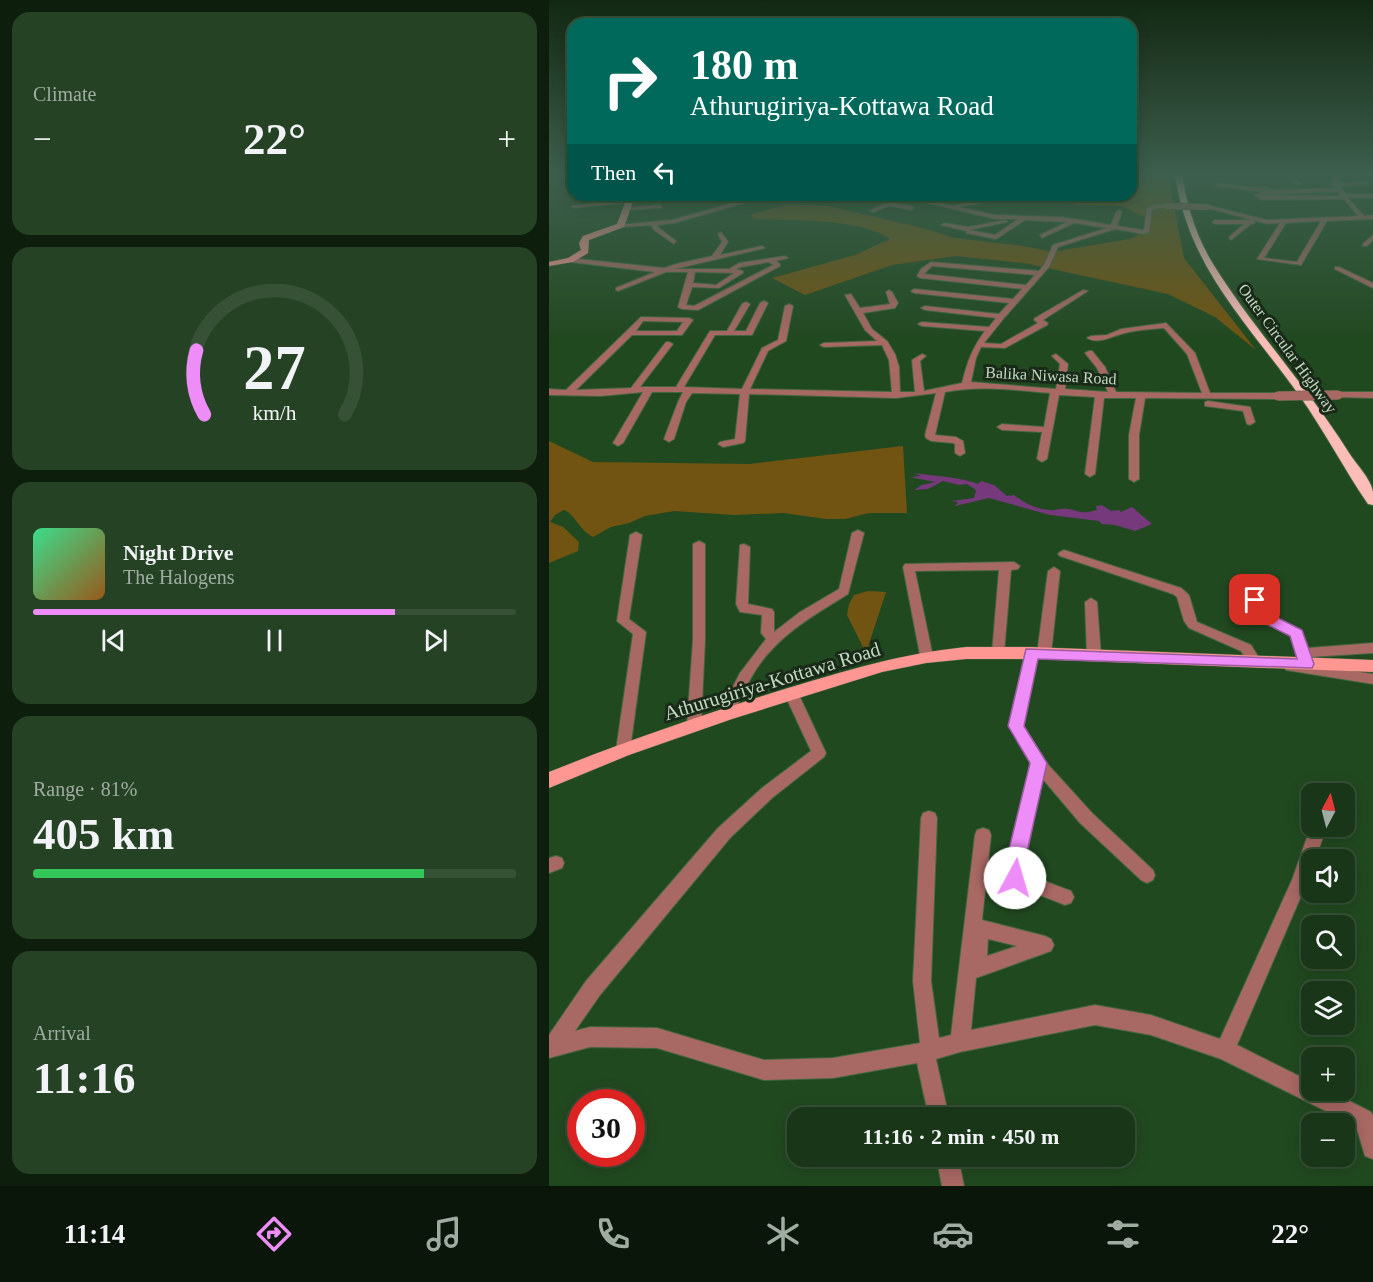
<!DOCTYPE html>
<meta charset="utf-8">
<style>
body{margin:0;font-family:Georgia,serif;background:#264225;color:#f1f3f6;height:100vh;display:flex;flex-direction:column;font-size:22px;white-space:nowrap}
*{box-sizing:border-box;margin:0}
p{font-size:20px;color:#9faca2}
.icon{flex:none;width:33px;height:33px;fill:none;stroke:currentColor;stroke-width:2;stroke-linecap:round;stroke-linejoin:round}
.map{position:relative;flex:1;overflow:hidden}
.sheet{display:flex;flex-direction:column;gap:12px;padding:12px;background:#0e1e0d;width:549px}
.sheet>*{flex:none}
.guide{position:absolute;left:18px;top:18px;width:570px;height:183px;border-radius:18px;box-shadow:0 3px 15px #0003,0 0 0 2px #375137;background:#00695c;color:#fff;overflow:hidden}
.needle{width:39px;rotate:7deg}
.tools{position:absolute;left:752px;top:783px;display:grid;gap:12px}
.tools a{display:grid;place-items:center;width:54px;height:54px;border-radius:12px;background:#193718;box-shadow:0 3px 15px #0003,0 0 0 2px #375137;font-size:30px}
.speed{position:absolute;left:18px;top:1089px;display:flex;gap:12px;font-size:30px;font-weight:700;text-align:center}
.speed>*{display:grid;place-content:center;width:78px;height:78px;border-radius:50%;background:#193718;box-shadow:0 3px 15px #0003,0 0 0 2px #375137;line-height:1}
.speed .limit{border:9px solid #d22;background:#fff;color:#111}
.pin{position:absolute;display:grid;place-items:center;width:51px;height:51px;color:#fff;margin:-26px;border-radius:12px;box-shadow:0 3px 9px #0006}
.me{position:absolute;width:66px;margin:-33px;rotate:6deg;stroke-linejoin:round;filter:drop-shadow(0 0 4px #0008)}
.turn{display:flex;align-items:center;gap:21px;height:126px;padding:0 24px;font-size:27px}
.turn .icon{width:78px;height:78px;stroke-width:2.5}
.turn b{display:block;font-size:42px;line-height:51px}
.then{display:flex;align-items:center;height:57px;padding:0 24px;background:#0003;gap:12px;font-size:22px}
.big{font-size:45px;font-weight:700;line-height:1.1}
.sheet .tile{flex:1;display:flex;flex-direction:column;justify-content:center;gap:9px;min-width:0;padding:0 21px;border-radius:18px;background:#264225}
.sheet .dial{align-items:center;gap:0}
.dial svg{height:156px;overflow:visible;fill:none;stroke:#375137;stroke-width:7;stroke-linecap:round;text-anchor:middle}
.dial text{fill:#f1f3f6;stroke:none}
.song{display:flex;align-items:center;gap:18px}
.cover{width:72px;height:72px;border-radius:9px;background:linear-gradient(135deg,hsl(150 70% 55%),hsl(30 70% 35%))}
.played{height:6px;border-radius:3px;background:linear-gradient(90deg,#ee8cf8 75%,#375137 75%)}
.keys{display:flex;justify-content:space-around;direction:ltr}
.heat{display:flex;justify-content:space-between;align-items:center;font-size:33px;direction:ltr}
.charge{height:9px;border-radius:4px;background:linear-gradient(90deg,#34c759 81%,#375137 0)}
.trip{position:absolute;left:238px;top:1107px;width:348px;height:60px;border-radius:18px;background:#193718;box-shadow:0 3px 15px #0003,0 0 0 2px #375137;font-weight:700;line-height:60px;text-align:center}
.tab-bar{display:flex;height:96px;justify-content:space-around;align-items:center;background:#0a160a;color:#9faca2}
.tab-bar .icon{width:42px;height:42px}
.tab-bar .current{color:#ee8cf8}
.tab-bar b{font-size:27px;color:#f1f3f6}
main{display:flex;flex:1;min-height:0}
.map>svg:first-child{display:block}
</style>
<main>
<section class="sheet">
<div class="tile"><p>Climate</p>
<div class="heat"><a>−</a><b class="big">22°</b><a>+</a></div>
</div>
<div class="tile dial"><svg viewBox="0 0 100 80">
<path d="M14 69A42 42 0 1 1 86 69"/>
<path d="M14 69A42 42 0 0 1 10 36" stroke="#ee8cf8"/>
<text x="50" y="56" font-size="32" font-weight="700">27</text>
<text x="50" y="72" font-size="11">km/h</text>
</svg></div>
<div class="tile">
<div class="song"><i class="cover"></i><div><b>Night Drive</b><p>The Halogens</p></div></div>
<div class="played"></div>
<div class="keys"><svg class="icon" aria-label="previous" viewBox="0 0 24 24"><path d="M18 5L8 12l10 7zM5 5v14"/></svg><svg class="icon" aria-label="pause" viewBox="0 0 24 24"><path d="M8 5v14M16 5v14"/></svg><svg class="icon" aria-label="next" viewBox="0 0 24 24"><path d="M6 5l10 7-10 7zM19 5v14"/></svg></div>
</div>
<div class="tile"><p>Range · 81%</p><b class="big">405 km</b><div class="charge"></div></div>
<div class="tile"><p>Arrival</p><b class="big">11:16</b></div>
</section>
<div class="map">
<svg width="824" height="1186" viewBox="0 0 824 1186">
<rect width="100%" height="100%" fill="#214920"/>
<!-- green -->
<g fill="#715411">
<path d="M590,174H619L635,258L707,350L666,317L619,294L475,263L407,256L343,265L256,295L223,278L306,255L341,239C312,218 241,220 205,219L202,215L238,204L279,206L378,229L405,238L475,246L503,252L581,239L595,232L600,219L572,206L531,205L466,195H582V180L587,179Z"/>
<path d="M0,441L44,462L201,464L354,446L358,513H320L296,519H277L235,513L185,515L125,511L96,516L80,523L62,527L44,537C30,530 25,513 15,510L6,515L1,522L14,527L30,542L29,551L0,563Z"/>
<path d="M319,591L337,592L317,653L298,615L300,604L305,595Z"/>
</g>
<!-- water -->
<path fill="#75397c" d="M365,473C385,476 412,477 429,484L432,481L445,485L458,496L465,495C475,503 487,509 500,510C507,511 514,507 520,509C534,512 533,514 548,510L547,506L553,505L562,511L570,510L572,512L583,507L603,524L586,531L566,525L553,524L550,521L501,515L440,498L406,506L409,502L402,501L425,498L427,490L418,484L410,485L394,481L379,489L365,490L373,485L386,482L361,477L372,476Z"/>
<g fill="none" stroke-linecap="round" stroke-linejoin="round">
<!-- minor casing -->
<g stroke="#426640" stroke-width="2">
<g id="minor">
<path d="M742,174L752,183V185H748L737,175Z"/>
<path d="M783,174H789V183L820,182L818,185L790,186L797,194H824V198H799L815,216L824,215V219L778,221L752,265L708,259L731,223L718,224L655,207L658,205L718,220L809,216L795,199L713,200L705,195L718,190L786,188L783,185ZM789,192L791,196L712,195L718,194ZM772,221L748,262L715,258L737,223Z"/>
<path d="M668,183L710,188L716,186L719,188L710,192L666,186Z"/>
<path d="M205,195H211L210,199L125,223L108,225L110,228L127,241L125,244L105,230L102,225L72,227L69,225L123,220L205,197Z"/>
<path d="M249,195H256L257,196L254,198Z"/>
<path d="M266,195H273L279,200L274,201Z"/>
<path d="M291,195H299L315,202L310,203Z"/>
<path d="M346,195H356L404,206L443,197L462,198L464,201H443L410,207L446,215L513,217L562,225L567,212L570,210L573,212L568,226L595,230L598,208C604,204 616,203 622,206L603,210L600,232L595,234L566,229L509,247L500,267L455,318L435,343L452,344L489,323L485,320L486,318L534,290L539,291L494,320L499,323L498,325L456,348L432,347L427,358L422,382L507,389L511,364L503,356L507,354L519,364L516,389L559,392L548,368L536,353L540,351H543L556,367L567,392L653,393L638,354L615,328C602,329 588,330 576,333C563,336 550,345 538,338L542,336L558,335L572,329L617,323L646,353L661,393H729L733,396L729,399L596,398L590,435V479L585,482L580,479V435L587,398H555L546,474L541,477L536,474L546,397L510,395L498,459L493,462L488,459L493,432L453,430L448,427L453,424L495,427L501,393C466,390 431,385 396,392L386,435L407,437L414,441L416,453L411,456L406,453V444L404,443L382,441L377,438L376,435L387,393L347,398L200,394L196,441L194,443L174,447L169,444L171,442L186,439L191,394L143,393L137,402L125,439L120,442L115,439L129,402L134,392H103L74,443L69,446L64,443L94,392L52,396L0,395V389L17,390L92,317L140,318L144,320L133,335H83L27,390L82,388L117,342H120L124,344L91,387H127L161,331H178L193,304L197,302L201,304L185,331H197L211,303L215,301L219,303L203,335H166L135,387L193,389L213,348L229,340L236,306L240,304L244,306L237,341L219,351L201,389L343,392L340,360L333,345L275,347L271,345L275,343L328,341L316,330L296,295L302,294L311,308L341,304L337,292L340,290L343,292L349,303L346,308L314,313L323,329L338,341L346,354L350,367L351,392H366L363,360L373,354L377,356L371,361L375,391L413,383C418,363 423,348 436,331L373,326L369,324L373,322L440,327L447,318L376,310L372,308L376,306L450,314L460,303L365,293L362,291L365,289L464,299L473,289L371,278L368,276L372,269L382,262L490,271L495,265L504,245L558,228L525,223L493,238L491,235L518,222L476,220L447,239L417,233L418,231L392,225L395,223L419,227L458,220V222L420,230L446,235L469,219H446ZM383,266L486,275L477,285L375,274ZM94,321L134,322L128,331H87Z"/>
<path d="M82,199L84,202L25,208L22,206Z"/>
<path d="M339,202L362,206L365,208L362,210L340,206L325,212L320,211Z"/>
<path d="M111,205L113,208L78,210L75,208Z"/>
<path d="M704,220L706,223L702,224L682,240L680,237L695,224H666L663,222L666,220Z"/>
<path d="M172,232L179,242L171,255L213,246L216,248L126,269H180L190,263L236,256L239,258L227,261L231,264V266L149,310L133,309L129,307L139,272H117L69,291L67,290V288L106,272L21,262L18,260L21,258L115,268L127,264L163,256L173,242L169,234ZM220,262L224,265L145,306L137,305L143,287L170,288L194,273V271L187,269L192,267ZM146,272L185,273L167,285L144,283Z"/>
<path d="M824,235V240L818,246H814V244Z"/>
<path d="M786,267H790L824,283V288L786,269Z"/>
<path d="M789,392H824V398L786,397V393Z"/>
<path d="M659,401L701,407L706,422L701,425L698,424L694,411L656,406V402Z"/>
<path d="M309,530L315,533L299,594C265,615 231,634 208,668C198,683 191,701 182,718L177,719L172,718L170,714L191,673L217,639L212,633L213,615L191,612L187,604L191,545L195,544L201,547L199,604L223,609L225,612V632L251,612L290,589L303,533Z"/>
<path d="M87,532L93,535L80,619L97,632L81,750L79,754L74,756L69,754L67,750L84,634L68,621L81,535Z"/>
<path d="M150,541L156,544V640L152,725L150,729L145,731L140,729L138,725L144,640V544Z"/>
<path d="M515,550L632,588L640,595L648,622L702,645L713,663L711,666H701L692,651L640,628L635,621L628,597L624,594L511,556L509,554L511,552Z"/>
<path d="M465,562L471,566L469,569L462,570L455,653L454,656H444L443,653L450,570L366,571L384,657L382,660H372L354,567L356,564Z"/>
<path d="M505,567L511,571L502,654L500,657H490L488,654L499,571Z"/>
<path d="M706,596L710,597L721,615L752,630L759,648L824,643V653L761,657L763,665L824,674V684L737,670L735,667L737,664L750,663L742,636L712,621L700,600Z"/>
<path d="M542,598L548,602L552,656L550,659H540L538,656L536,602Z"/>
<path d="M482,648L487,650L488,653L474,726L494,759L543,813L604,870L606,875L604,880L598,883L592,880L531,823L493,778L474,873L522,891L525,897L522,903L516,905L460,883L457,875L482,763L460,726L476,653L477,650Z"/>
<path d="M242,688L247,689L249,693L277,753L275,757L223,798L181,838L51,995L26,1031L41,1027L108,1028L215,1060L284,1058L371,1043L364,981L372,818L374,813L380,811L386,813L388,818L382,981L390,1038L402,1035L426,835L428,830L434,828L440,830L442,835L433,920L496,936L502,939L505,945L502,951L427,978L422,1030L546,1005L602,1015L671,1039L743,880L762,826H778L766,860H762V872L759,880L688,1045L762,1082V1090H779L822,1112L824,1116V1159L816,1156L807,1126L672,1059L602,1035L546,1025L411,1052L387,1059L400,1118H380L368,1063L284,1078L215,1080L108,1048L41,1047L0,1058V1035L37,981L169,828L213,788L262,751L235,693L237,689ZM439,939L468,946L438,956Z"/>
<path d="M7,856L13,858L15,863L13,868L0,873V858Z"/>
<path d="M387,1156H409L415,1186H393Z"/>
</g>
</g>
<!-- major casing -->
<g stroke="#426640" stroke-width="1">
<g id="major">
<path d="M79,195H85V199L75,227L40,240L39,253L24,262L0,266V262L19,258L32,250L30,243L34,236L68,224Z"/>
<path d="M417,647H482L824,660V672L482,659H417L377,663L333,672L183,719L80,755L0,788V772C78,741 156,714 236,689C299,670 351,654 417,647Z"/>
</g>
</g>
<!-- highway casing -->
<g stroke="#426640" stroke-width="2">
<path id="highway" d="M626,174H633C638,206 647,236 664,264C705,330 759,387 800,453C807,464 822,479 824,492C824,496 824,501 824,505L819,504C795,469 775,430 750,395C698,322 639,267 626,174Z"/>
</g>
<!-- minor -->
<use href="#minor" fill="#a86864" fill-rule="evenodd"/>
<!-- major -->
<use href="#major" fill="#fe9691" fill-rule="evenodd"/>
<!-- highway -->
<use href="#highway" fill="#fcbdb8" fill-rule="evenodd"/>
<!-- minor-bridge-far1 casing -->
<g stroke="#426640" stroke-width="7" stroke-linecap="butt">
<path id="minor-bridge-far1" d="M619,206L658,207"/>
</g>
<!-- minor-bridge casing -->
<g stroke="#426640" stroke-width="10" stroke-linecap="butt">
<path id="minor-bridge" d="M729,396L789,395"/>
</g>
<!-- minor-bridge-far1 -->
<use href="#minor-bridge-far1" stroke="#a86864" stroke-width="6"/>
<!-- minor-bridge -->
<use href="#minor-bridge" stroke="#a86864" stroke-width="9"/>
</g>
<!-- sky -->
<linearGradient id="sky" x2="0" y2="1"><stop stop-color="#122812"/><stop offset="0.51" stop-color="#3d5f4e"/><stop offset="1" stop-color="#3d5f4e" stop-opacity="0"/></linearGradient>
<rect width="824" height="340" fill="url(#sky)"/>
<!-- route -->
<path fill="#ee8cf8" stroke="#9b5ba1" stroke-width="1.5" d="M706,595L711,596L721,614L753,630L765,664L763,668L489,659L475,726L498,763L474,870L476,878L473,884L466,886L460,884L455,870L481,763L459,726L477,649L748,659L741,636L711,621L699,600Z"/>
<g text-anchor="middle" stroke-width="6" stroke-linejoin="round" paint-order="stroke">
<!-- far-street labels -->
<g font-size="16" fill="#c4dac2" stroke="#192a18">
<text transform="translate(739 348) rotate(54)" y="6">Outer Circular Highway</text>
<text transform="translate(502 375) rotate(3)" y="6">Balika Niwasa Road</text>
</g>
<!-- street labels -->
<g font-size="20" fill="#c4dac2" stroke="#192a18">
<text transform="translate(223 681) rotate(-17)" y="7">Athurugiriya-Kottawa Road</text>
</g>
</g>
</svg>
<div class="tools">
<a><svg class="needle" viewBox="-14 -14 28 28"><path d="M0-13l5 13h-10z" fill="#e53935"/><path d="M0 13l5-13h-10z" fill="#9faca2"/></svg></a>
<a><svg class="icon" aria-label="sound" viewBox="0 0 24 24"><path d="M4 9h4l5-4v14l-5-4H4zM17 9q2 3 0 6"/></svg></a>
<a><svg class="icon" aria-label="search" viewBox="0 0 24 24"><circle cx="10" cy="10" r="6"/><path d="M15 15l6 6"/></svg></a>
<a><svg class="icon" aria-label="layers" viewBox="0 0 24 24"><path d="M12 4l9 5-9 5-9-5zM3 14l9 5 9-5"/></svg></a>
<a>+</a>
<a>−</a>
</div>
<div class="speed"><div class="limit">30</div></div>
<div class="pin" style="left:706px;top:600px;background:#d93025"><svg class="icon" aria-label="arrive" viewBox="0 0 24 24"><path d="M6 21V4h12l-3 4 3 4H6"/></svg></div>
<svg class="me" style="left:466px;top:878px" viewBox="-20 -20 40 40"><circle r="19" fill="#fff"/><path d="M0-13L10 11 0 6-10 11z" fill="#ee8cf8"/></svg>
<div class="trip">11:16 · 2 min · 450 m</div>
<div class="guide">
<div class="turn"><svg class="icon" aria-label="right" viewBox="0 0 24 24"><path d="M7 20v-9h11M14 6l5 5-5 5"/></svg><div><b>180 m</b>Athurugiriya-Kottawa Road</div></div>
<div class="then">Then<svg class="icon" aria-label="left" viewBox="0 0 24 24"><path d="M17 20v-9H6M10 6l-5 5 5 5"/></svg></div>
</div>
</div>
</main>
<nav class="tab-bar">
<b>11:14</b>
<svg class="icon current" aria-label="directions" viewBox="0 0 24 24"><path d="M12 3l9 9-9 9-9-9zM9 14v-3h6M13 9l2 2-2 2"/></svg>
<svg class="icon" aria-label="music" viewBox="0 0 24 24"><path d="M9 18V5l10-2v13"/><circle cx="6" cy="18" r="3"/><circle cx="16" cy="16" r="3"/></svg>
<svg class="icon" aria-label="phone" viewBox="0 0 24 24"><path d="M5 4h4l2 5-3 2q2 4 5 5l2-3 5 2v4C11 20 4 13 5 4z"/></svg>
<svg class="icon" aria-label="climate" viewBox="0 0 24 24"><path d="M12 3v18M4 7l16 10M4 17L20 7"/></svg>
<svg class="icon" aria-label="car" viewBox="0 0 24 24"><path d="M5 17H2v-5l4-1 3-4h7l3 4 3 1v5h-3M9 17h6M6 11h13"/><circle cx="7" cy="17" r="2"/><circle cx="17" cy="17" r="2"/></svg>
<svg class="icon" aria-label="filters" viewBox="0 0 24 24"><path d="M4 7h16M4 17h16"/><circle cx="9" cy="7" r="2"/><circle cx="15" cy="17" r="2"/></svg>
<b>22°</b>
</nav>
